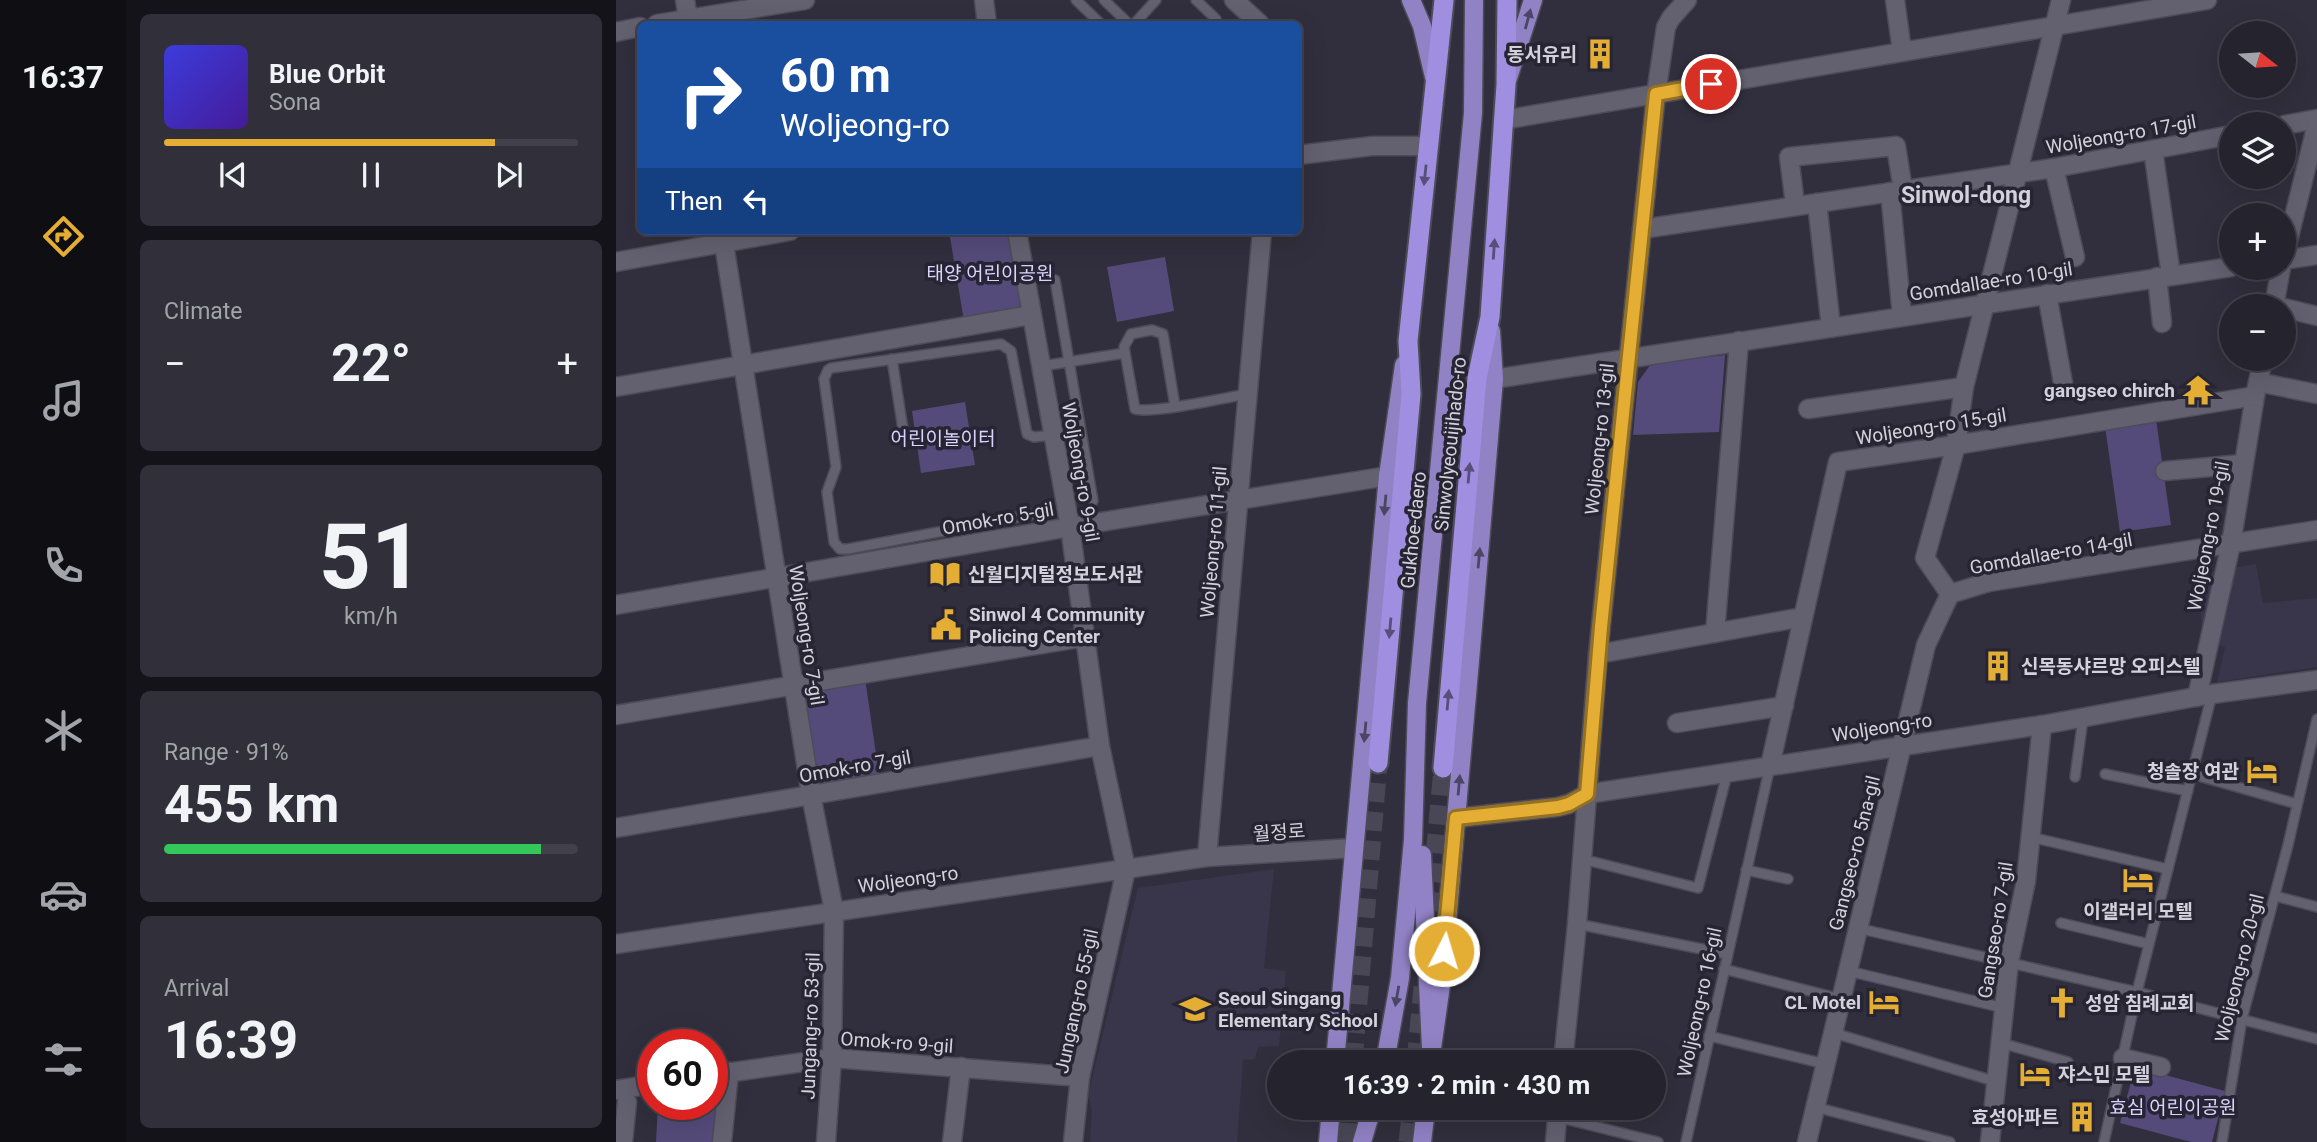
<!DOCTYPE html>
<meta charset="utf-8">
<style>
body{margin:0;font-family:Roboto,"Noto Sans KR",sans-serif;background:#312f3a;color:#f1f3f6;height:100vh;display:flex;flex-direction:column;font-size:26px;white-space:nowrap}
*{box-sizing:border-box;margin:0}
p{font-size:23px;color:#a3a4aa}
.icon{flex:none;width:38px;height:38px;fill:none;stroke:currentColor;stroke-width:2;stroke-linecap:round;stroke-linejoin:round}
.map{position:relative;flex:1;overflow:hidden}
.drawer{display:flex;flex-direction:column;gap:14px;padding:14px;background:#141319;width:490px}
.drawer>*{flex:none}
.banner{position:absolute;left:21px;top:21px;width:665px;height:214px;border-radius:10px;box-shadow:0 7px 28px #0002,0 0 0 2px #42404a;background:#1a4fa0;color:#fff;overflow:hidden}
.needle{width:46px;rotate:107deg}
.buttons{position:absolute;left:1603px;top:21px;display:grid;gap:14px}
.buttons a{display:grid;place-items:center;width:77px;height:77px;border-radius:50%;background:#25232e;box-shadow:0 7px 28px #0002,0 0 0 2px #42404a;font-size:35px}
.speed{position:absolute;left:21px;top:1029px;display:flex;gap:14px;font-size:35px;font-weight:700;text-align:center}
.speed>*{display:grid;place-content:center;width:91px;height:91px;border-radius:50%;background:#25232e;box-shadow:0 7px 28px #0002,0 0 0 2px #42404a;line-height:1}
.speed .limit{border:10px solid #d22;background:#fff;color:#111}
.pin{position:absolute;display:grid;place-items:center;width:60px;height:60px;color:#fff;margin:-30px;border:4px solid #fff;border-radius:50%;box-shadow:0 2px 7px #0007}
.me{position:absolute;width:77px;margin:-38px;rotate:5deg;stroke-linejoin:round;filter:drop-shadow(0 0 5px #0008)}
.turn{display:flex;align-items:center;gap:24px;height:147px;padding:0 28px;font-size:32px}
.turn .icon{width:91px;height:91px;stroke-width:2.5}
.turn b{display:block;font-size:49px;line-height:60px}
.then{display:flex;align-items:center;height:66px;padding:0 28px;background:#0003;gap:14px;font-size:26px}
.big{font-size:52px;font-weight:700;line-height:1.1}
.drawer .tile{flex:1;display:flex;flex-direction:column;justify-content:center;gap:10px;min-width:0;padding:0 24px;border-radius:10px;background:#312f3a}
.drawer .dial{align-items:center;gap:0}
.dial b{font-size:91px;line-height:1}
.song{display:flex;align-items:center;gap:21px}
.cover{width:84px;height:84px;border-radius:10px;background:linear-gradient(135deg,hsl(240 70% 55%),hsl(260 70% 35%))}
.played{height:7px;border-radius:4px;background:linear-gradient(90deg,#e4ae35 80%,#42404a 80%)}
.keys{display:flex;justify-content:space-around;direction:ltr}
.heat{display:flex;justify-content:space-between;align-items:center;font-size:38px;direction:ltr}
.charge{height:10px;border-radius:5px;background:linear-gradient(90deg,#34c759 91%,#42404a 0)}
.trip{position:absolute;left:651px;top:1050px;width:399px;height:70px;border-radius:35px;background:#25232e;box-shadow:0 7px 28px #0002,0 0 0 2px #42404a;font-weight:700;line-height:70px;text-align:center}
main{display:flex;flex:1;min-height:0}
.dock{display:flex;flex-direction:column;width:126px;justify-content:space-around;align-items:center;background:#0f0e12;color:#a3a4aa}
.dock .icon{width:49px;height:49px}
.dock .current{color:#e4ae35}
.dock b{font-size:32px;color:#f1f3f6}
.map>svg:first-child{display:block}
</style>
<main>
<nav class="dock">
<b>16:37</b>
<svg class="icon current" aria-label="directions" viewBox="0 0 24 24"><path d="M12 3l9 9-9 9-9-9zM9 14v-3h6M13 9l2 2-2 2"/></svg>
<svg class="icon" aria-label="music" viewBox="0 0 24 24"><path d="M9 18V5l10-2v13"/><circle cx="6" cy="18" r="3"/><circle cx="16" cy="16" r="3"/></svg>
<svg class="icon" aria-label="phone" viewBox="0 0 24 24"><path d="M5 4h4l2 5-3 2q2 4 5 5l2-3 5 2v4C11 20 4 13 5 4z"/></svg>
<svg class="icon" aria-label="climate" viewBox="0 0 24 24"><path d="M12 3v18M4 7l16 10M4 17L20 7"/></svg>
<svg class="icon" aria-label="car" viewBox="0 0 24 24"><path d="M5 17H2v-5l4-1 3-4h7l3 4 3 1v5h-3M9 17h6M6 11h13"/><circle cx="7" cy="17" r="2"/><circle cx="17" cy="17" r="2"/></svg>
<svg class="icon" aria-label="filters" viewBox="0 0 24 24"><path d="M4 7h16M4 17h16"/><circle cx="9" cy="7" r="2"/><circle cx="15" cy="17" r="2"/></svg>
</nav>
<section class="drawer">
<div class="tile">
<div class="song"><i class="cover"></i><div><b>Blue Orbit</b><p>Sona</p></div></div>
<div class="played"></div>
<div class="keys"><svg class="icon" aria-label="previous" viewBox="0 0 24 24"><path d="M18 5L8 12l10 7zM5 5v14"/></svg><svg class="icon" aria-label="pause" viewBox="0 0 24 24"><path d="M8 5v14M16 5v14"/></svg><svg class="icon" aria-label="next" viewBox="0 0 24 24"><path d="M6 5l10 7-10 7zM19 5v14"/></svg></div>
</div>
<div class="tile"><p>Climate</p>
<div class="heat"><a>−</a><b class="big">22°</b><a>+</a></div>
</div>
<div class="tile dial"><b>51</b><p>km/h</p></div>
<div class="tile"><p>Range · 91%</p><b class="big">455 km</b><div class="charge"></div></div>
<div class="tile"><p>Arrival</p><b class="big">16:39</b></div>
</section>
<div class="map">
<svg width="1701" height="1142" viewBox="0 0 1701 1142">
<rect width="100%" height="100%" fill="#312f3d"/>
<!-- built -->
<g fill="#39354a">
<path d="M1640,564L1647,603L1701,598V667L1601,682L1609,647L1586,640L1583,574Z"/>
<path d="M658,869L648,968L670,971L663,1046L642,1047L639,1059L627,1060L621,1142H474L476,1110L472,1095L522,888Z"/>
</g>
<!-- green -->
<g fill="#554b7a">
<path d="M333,231H401L415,315L349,327Z"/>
<path d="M549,257L558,311L501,322L491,267Z"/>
<path d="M1109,355L1103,432L1017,435L1022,382L1035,364Z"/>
<path d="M349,402L359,465L305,473L296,411Z"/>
<path d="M1539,412L1555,525L1504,532L1488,419Z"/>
<path d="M249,678L264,782L197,793L181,688Z"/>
<path d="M1519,1067L1609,1091L1596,1142H1575L1504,1123Z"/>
<path d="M112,1083L106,1142H40L42,1104H96V1086Z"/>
</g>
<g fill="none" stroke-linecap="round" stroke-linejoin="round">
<!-- trunk-tunnel -->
<g stroke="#494755" stroke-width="19" stroke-dasharray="19 10" stroke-linecap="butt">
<path d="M814,911L827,768"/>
<path d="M737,1062L762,763"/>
<path d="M800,1062L807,987"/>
<path d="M731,1142L733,1108"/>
<path d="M792,1142L796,1108"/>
</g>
<!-- service casing -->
<g stroke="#4d4b57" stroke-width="12">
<g id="service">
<path d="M460,0L485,24"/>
<path d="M488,0L513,24"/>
<path d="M580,0L600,19"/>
<path d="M518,24L540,0"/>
<path d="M439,280L477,501"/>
<path d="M276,359L289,442"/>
<path d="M426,366L509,353"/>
<path d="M559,406L547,334L536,330L515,334L508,347L519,409C535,414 610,398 631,394"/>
<path d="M419,514L232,549H224L218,542L211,492L220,467L208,379L212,370L215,368L385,344L395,351L411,434L418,437L438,435"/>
<path d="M1489,774L1572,791"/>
<path d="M1576,774L1681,804"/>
<path d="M1459,777L1467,719"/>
<path d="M1414,837L1552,869"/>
<path d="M966,859L1082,888L1111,774"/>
<path d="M1130,870L1172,879"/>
<path d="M1659,896L1701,907"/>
<path d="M1445,923L1533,944"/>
<path d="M961,924L1111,954"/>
<path d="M1241,928L1521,992L1701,1039"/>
<path d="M1108,969L1225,999"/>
<path d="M1232,971L1388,1008"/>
<path d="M1218,1033L1381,1082"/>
<path d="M1093,1036L1209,1064"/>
<path d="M1385,1043L1452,1062"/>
<path d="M1199,1107L1334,1142"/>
<path d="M890,1108L941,1117L1042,1142"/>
<path d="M1070,1142L1154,766"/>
<path d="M1488,1142L1521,992L1596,694"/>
<path d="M1606,1142L1626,1019L1672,845L1701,719"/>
</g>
</g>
<!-- minor casing -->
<g stroke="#4d4b57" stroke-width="21">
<g id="minor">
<path d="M69,0L73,24"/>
<path d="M368,0L371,24"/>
<path d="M618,0L644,24"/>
<path d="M1279,0L1286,51"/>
<path d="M41,24L189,0"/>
<path d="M0,32L24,27"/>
<path d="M887,120L1591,0"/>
<path d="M1668,125L1701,119"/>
<path d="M1537,150L1555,275"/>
<path d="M682,155L756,146H812"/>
<path d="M1438,168L1459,257"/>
<path d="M1274,192L1286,316"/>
<path d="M1201,203L1215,327"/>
<path d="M1179,204L1173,157L1280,146L1287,190"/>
<path d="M1026,229L1438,168L1615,135"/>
<path d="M106,231L195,795L218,911L216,1058L210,1142"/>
<path d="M401,231L454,527L484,746L510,869L464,1077L457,1142"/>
<path d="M1668,257L1701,124"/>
<path d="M1668,260L1701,255"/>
<path d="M0,262L174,231"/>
<path d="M1541,277L1546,323"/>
<path d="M1431,294L1447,383"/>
<path d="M1658,306L1665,268"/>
<path d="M1668,308L1701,316"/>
<path d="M878,379L1615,267"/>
<path d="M1642,382L1701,394"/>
<path d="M0,387L415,315"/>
<path d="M1192,409L1348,387"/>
<path d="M1549,471L1627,464"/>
<path d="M1334,594L1309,558L1340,445L1348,387L1445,0"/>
<path d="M0,605L454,527L772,476"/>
<path d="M1099,633L1123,341"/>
<path d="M982,654L1187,617"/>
<path d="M1581,697L1615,544L1639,396L1647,359"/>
<path d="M0,715L469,637"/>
<path d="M1061,723L1168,706"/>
<path d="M1286,745L1310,645L1334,594L1373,582L1701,530"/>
<path d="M1154,766L1222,462L1340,445L1639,396"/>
<path d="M0,828L484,746"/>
<path d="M591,857L646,231"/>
<path d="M1507,1058L1545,1067"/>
<path d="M947,1062L961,924L982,654L1040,94L1050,27L1055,18L1071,0"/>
<path d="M96,1075L216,1058L464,1077"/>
<path d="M0,1090L37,1084"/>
<path d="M7,1142L11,1102"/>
<path d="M106,1142L113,1072"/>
<path d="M336,1142L345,1067"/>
<path d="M939,1142L942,1108"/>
<path d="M1374,1142L1393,962L1410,881L1426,725"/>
</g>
</g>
<!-- tertiary casing -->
<g stroke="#4d4b57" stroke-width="21">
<g id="tertiary">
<path d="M840,818L941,807L953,804L971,794L1426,725L1596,694L1701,680"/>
<path d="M0,944L591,857L738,848"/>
<path d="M1191,1142L1286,745"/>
</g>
</g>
<!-- primary casing -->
<g stroke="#4d4b57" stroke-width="21">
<g id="primary">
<path d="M795,0L806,26L818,77"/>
<path d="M892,78L917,0"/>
<path d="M806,855L815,1048"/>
<path d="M719,1062L772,476L788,365"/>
<path d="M769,1062L784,978L797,840L801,703L857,113L858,0"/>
<path d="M814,1062L826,978L855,649L878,379L875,331"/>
<path d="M712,1142L715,1108"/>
<path d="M746,1142L756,1108"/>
<path d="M806,1142L810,1108"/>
</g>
</g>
<!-- trunk casing -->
<g stroke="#4d4b57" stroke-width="23">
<g id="trunk">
<path d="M762,763L795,394L792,341L828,0"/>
<path d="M827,768L861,378L874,317L890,85L891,0"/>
</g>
</g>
<!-- service -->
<use href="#service" stroke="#636070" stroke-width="9"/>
<!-- minor -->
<use href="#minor" stroke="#636070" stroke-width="18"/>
<!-- tertiary -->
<use href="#tertiary" stroke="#636070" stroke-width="18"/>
<!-- primary -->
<use href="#primary" stroke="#9182c5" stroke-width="18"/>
<!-- trunk -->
<use href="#trunk" stroke="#a08ee1" stroke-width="19"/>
</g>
<!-- one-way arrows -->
<defs><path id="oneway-solid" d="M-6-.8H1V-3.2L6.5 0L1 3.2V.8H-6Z" transform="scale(1.75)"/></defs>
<g fill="#4c4666">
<use href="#oneway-solid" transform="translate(912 19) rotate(-75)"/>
<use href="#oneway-solid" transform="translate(769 505) rotate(95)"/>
<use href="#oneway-solid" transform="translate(863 558) rotate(-85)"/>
<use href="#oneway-solid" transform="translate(749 732) rotate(95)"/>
<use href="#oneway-solid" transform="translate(843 785) rotate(-85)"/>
<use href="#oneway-solid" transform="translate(781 996) rotate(100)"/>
</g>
<g fill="#574f79">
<use href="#oneway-solid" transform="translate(809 175) rotate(96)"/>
<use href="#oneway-solid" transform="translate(878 249) rotate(-86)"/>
<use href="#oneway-solid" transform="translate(853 473) rotate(-85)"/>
<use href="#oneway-solid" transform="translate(774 628) rotate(95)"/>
<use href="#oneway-solid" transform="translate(832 700) rotate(-85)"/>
</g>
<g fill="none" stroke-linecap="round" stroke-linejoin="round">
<!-- route casing -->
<g stroke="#947122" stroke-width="18">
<path id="route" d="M828,951L840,818L942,807L953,804L971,794L985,627L1040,94L1095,84"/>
</g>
<!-- route -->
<use href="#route" stroke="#e4ae35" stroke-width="12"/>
</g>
<!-- icons -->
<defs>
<g id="building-bare" transform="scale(2.415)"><path d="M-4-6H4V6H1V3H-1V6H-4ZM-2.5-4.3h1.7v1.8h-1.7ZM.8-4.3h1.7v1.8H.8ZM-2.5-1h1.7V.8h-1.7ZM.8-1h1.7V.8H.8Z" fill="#e4ae35" stroke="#272533" stroke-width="2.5" paint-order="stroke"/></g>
<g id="temple-bare" transform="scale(2.415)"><path d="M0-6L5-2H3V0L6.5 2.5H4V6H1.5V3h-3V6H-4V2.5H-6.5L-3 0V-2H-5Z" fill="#e4ae35" stroke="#272533" stroke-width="2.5" paint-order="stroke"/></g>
<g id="library-bare" transform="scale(2.415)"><path d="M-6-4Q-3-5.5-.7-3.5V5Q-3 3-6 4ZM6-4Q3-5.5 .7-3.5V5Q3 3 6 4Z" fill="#e4ae35" stroke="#272533" stroke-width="2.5" paint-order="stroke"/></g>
<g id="civic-bare" transform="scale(2.415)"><path d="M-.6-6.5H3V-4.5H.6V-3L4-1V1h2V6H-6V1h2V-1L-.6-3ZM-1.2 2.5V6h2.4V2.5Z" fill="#e4ae35" stroke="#272533" stroke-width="2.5" paint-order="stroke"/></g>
<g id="hotel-bare" transform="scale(2.415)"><path d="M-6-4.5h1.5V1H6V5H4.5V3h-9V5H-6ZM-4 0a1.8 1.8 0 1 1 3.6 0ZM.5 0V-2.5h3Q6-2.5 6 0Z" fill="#e4ae35" stroke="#272533" stroke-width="2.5" paint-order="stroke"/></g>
<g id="church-bare" transform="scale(2.415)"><path d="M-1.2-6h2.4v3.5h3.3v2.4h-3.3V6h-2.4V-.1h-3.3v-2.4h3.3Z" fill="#e4ae35" stroke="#272533" stroke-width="2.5" paint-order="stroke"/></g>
<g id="school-bare" transform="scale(2.415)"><path d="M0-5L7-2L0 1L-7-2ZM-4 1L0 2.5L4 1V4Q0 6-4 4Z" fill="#e4ae35" stroke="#272533" stroke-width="2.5" paint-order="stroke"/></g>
</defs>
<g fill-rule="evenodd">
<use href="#building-bare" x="984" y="54"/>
<use href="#temple-bare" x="1582" y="390"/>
<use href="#library-bare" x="329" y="574"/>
<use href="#civic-bare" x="330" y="625"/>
<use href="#building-bare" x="1382" y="666"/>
<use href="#hotel-bare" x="1646" y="771"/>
<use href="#hotel-bare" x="1522" y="880"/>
<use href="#hotel-bare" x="1268" y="1002"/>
<use href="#church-bare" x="1446" y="1003"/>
<use href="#school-bare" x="579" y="1009"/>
<use href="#hotel-bare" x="1419" y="1074"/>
<use href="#building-bare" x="1466" y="1117"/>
</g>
<g text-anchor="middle" stroke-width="7" stroke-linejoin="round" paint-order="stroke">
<!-- poi labels -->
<g font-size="19" font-weight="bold" fill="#d3d1db" stroke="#272533" text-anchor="start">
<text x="961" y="61" text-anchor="end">동서유리</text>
<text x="1559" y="397" text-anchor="end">gangseo chirch</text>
<text x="352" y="581">신월디지털정보도서관</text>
<text x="353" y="621">Sinwol 4 Community<tspan x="353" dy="22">Policing Center</tspan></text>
<text x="1405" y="673">신목동샤르망 오피스텔</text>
<text x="1623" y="778" text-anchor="end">청솔장 여관</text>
<text x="1522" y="918" text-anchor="middle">이갤러리 모텔</text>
<text x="602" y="1005">Seoul Singang<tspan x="602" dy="22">Elementary School</tspan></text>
<text x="1245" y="1009" text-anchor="end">CL Motel</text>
<text x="1469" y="1010">성암 침례교회</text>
<text x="1442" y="1081">쟈스민 모텔</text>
<text x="1443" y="1124" text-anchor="end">효성아파트</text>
</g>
<!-- street labels -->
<g font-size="19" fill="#d3d1db" stroke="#272533">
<text transform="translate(1505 134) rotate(-10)" y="7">Woljeong-ro 17-gil</text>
<text transform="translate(1375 281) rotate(-9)" y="7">Gomdallae-ro 10-gil</text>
<text transform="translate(1315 426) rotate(-9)" y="7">Woljeong-ro 15-gil</text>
<text transform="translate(983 439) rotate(-84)" y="7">Woljeong-ro 13-gil</text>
<text transform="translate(834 444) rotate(-84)" y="7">Sinwolyeouijihado-ro</text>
<text transform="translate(465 472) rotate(80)" y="7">Woljeong-ro 9-gil</text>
<text transform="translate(382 518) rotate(-10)" y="7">Omok-ro 5-gil</text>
<text transform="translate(797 530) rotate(-84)" y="7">Gukhoe-daero</text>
<text transform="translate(1592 536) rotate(-79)" y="7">Woljeong-ro 19-gil</text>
<text transform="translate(597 542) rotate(-85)" y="7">Woljeong-ro 11-gil</text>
<text transform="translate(1435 553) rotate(-10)" y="7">Gomdallae-ro 14-gil</text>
<text transform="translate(191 635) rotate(81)" y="7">Woljeong-ro 7-gil</text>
<text transform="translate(1266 727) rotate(-9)" y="7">Woljeong-ro</text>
<text transform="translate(239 766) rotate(-10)" y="7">Omok-ro 7-gil</text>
<text transform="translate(663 832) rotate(-4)" y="7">월정로</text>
<text transform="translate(1238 853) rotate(-76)" y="7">Gangseo-ro 5na-gil</text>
<text transform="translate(292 879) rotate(-8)" y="7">Woljeong-ro</text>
<text transform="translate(1379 930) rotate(-81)" y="7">Gangseo-ro 7-gil</text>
<text transform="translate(1623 968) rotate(-76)" y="7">Woljeong-ro 20-gil</text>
<text transform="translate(460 1001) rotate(-78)" y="7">Jungang-ro 55-gil</text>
<text transform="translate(1083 1002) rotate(-78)" y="7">Woljeong-ro 16-gil</text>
<text transform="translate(194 1026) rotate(-88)" y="7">Jungang-ro 53-gil</text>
<text transform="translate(281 1042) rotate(4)" y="7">Omok-ro 9-gil</text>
</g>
<!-- park labels -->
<g font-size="19" fill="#dad3fe" stroke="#272533">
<text x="374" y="280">태양 어린이공원</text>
<text x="327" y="445">어린이놀이터</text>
<text x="1557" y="1114">효심 어린이공원</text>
</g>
<!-- quarter labels -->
<g font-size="23" font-weight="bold" fill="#d3d1db" stroke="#272533">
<text x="1350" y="203">Sinwol-dong</text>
</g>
</g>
</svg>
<div class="buttons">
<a><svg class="needle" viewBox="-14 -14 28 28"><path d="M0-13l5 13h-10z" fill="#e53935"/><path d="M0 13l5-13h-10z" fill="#a3a4aa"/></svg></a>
<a><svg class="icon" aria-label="layers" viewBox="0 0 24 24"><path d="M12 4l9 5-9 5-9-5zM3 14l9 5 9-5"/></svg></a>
<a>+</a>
<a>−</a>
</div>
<div class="speed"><div class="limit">60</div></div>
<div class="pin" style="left:1095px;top:84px;background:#d93025"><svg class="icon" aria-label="arrive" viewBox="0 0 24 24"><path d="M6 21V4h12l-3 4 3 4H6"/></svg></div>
<svg class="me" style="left:828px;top:951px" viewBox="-20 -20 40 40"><circle r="17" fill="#e4ae35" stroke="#fff" stroke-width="3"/><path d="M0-11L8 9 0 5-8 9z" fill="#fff"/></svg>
<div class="trip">16:39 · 2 min · 430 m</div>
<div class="banner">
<div class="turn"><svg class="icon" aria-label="right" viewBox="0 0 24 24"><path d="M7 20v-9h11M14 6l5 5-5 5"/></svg><div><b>60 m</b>Woljeong-ro</div></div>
<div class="then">Then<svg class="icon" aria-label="left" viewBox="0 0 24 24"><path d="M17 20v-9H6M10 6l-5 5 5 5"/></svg></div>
</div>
</div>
</main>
